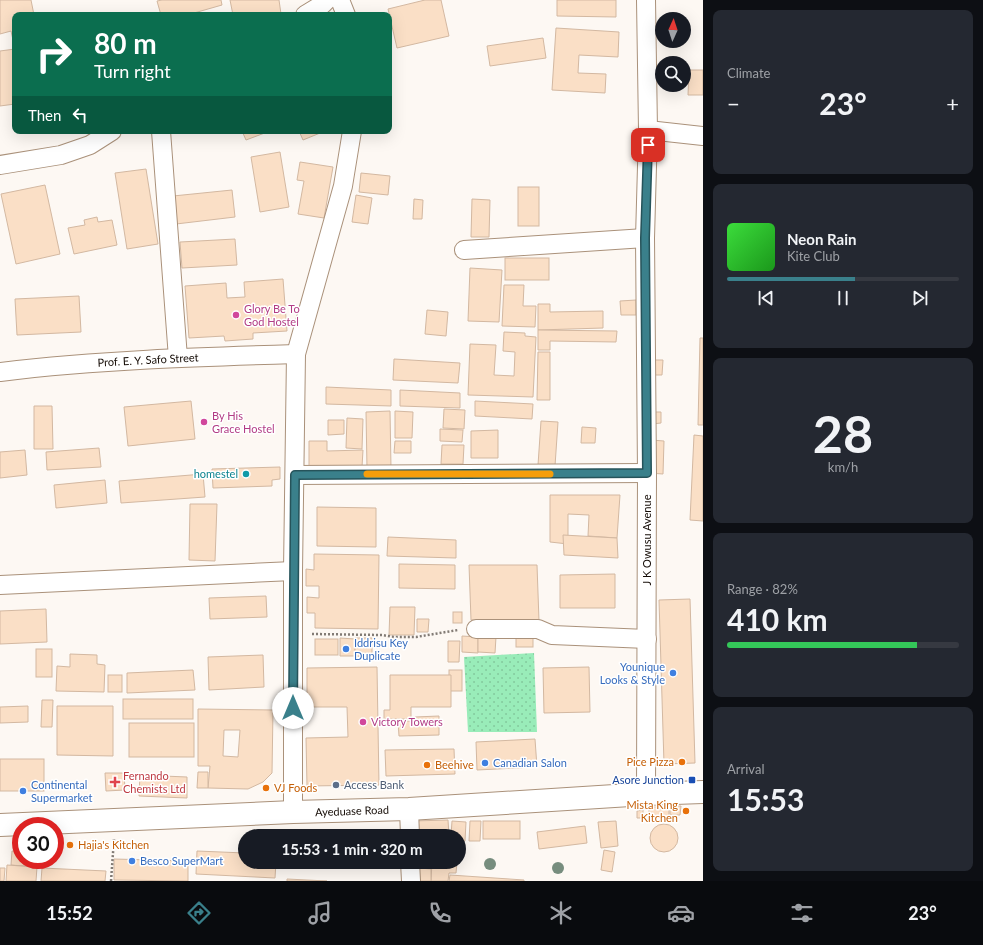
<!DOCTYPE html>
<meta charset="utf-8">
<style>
body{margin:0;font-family:Lato,sans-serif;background:#242831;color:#f1f3f6;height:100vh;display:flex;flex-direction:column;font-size:15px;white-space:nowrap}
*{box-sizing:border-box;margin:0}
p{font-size:13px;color:#9ea1a6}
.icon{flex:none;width:22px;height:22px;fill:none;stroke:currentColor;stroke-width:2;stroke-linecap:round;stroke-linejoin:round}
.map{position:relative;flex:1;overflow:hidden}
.details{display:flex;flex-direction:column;gap:10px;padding:10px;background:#0d0f14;width:280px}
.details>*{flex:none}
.top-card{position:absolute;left:12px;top:12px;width:380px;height:122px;border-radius:8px;box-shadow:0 4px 16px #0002;background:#0b6e4f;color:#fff;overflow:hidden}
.needle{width:26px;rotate:3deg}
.buttons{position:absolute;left:655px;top:12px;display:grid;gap:8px}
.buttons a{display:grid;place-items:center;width:36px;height:36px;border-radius:50%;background:#171b24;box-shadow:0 4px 16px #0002;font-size:20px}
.speed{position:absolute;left:12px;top:817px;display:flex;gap:8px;font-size:20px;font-weight:700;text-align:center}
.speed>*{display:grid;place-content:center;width:52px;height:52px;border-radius:50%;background:#171b24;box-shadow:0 4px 16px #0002;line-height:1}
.speed .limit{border:6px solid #d22;background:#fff;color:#111}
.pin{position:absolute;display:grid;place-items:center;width:34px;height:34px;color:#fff;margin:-17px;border-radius:8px;box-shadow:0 2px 6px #0006}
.me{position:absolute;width:44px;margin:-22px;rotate:0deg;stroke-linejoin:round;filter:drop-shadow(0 0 3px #0008)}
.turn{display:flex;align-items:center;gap:14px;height:84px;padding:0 16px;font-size:18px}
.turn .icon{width:52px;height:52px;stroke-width:2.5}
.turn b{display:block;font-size:28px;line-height:34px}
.then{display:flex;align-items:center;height:38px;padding:0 16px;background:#0003;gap:8px;font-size:15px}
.big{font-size:30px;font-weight:700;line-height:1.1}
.details .widget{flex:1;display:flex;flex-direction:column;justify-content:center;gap:6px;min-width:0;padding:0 14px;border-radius:8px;background:#242831}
.details .dial{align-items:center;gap:0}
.dial b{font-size:52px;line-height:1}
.song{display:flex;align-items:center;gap:12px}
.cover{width:48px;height:48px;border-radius:6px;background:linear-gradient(135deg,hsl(120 70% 55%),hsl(120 70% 35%))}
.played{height:4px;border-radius:2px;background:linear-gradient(90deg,#3a808b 55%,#363941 55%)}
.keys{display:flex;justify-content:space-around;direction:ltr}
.heat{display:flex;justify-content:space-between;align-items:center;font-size:22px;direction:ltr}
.charge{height:6px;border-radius:3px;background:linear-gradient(90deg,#34c759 82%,#363941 0)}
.trip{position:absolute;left:238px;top:829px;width:228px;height:40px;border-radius:20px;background:#171b24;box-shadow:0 4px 16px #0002;font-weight:700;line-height:40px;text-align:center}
.menu{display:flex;height:64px;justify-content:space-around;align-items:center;background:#090b0e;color:#9ea1a6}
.menu .icon{width:28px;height:28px}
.menu .on{color:#3a808b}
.menu b{font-size:18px;color:#f1f3f6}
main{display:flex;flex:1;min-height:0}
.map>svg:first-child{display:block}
</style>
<main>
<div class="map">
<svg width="703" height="881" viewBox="0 0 703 881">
<defs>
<pattern id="green-dots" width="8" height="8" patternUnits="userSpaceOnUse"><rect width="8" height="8" fill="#99ecb9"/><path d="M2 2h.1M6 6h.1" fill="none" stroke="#83c99d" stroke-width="1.8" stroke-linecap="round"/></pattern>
</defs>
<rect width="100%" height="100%" fill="#fdf8f3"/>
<!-- green -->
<path fill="url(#green-dots)" d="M534,653L537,732H468L464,657Z"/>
<!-- building -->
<g fill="#fadfc6" stroke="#d3b8a1" fill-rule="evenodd">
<path d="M0,0H31L34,15H15V39L13,40L11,31L0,34Z"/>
<path d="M162,0H221L222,5L187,15H161L157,1Z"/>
<path d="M230,0H279L281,14L233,15Z"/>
<path d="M425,0H441L449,36L397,48L388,9Z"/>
<path d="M557,0H616V17L557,16Z"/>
<path d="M556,28L619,32L618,57L579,55L578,73L606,74L605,93L552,90Z"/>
<path d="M543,38L546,58L490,66L487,46Z"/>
<path d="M15,49V104L0,106V51Z"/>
<path d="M689,70H703V95H688Z"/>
<path d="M242,131H270L246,140Z"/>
<path d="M299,131H325L303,140Z"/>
<path d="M280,152L289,207L260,212L251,157Z"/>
<path d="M300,162L333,167L324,218L298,214L304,181L297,180Z"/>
<path d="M146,169L158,244L127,249L115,173Z"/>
<path d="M361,173L390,176L388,195L359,192Z"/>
<path d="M45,185L60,254L16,264L1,194Z"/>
<rect x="518" y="187" width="21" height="39"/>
<path d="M232,190L235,217L176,224L173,196Z"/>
<path d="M356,195L372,198L368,224L352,222Z"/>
<path d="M414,199L423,200L422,219H413Z"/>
<path d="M472,199L490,200L489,237H471Z"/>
<path d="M97,217L98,222L112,220L117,245L74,254L68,228L85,225L84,220Z"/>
<path d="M235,239L237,265L182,268L180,242Z"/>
<rect x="505" y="258" width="44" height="22"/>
<path d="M470,268L502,270L499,322L468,321Z"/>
<path d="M283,279L287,331L253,333V339L225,341L224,336L189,338L185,286L226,283L227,298L245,297L244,282Z"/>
<path d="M504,285H524L523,306H536L535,327L502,326Z"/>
<path d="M79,296L81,332L17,335L15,299Z"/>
<path d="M636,300V315H621L620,301Z"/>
<path d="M538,304H550V312L603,311V328L538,330Z"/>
<path d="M427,310L448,312L446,336L425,334Z"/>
<path d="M538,330L617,331L616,342L550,341V350H538Z"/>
<path d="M504,332L525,333V336L536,337L533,397L468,395L470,344L496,345L494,375L514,376L515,352L503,351Z"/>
<path d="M700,338H703V425H698Z"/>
<path d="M538,352H550V400H537Z"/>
<path d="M394,359L460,363L458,383L393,380Z"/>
<path d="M655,360H663L662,375H654Z"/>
<path d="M326,387L391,390V406L326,404Z"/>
<path d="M400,390L460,393V408L400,406Z"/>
<path d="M191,401L195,439L128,446L124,407Z"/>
<path d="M475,401L533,404L532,419L475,416Z"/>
<path d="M34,406H52L53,449H34Z"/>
<path d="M444,409L465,410L464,429L443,428Z"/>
<path d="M390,411L391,468L367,469L366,412Z"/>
<path d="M395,411L413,412L412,438H395Z"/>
<path d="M652,412H661V423L652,424Z"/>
<path d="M347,418L363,419L362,449L346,448Z"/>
<path d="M328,420H344V434L328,435Z"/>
<path d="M541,421L558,422L555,466L538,465Z"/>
<path d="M582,427L596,428L595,443H581Z"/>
<path d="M440,429L463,430L462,442L440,441Z"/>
<path d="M498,430V458H471V431Z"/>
<path d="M694,435L703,436V521L690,520Z"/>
<path d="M651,440L664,441L663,474L649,473Z"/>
<path d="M309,441H327V451L363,450L362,467H309Z"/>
<path d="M395,441H411V453H394Z"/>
<path d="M442,445H464L463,464H441Z"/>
<path d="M99,448L101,467L47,470L46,452Z"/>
<path d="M25,450L27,475L0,478V452Z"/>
<path d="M280,467V479L272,480V486L213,488L212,469Z"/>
<path d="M203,474L205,497L121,503L119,481Z"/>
<path d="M105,480L107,503L56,508L54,485Z"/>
<path d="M550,495H620L617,538L588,536L589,515L568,514V544L550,542Z"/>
<path d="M190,504H217L215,561L189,560Z"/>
<path d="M317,507L376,508V547L317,546Z"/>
<path d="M563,535L617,538L618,558L564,555Z"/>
<path d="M388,537L456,540V558L387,556Z"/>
<path d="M314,554L379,555L378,629L315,628V613H307V597L319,598V586H306V569L314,570Z"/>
<path d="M399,564L455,565V589L399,588Z"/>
<path d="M469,565H537L539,621L471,620Z"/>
<path d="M615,574V608H560V575Z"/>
<path d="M266,596L267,617L210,619L209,598Z"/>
<path d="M690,599L695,763L664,764L659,600Z"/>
<path d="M390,607H415L414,635H389Z"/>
<path d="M46,609L47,642L0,644V611Z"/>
<rect x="453" y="612" width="9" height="11"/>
<path d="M417,619H429L428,632H417Z"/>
<rect x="516" y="635" width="17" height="12"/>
<path d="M462,636L478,637V653L462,652Z"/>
<path d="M478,637H496L495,653L478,652Z"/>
<path d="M340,638L355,639V656H340Z"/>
<path d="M355,638H372V657L355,656Z"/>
<rect x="315" y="639" width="23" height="16"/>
<path d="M448,641H460L459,662H448Z"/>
<rect x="36" y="649" width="16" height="28"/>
<path d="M70,654L97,655V664L105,665L104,692L56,691L57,666L70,667Z"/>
<path d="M263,655L264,687L209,690L208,657Z"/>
<path d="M377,667L379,785L307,786L306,738L348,737L347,707H307V668Z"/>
<path d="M589,667L590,712L544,713L543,668Z"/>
<path d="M193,670L195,690L127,693V673Z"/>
<rect x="449" y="670" width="13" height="21"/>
<rect x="108" y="675" width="14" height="17"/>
<path d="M390,675H451V707H411V719H384V710H390Z"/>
<rect x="123" y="699" width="70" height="20"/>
<path d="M42,700H53L52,727H41Z"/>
<path d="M28,706V722L0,723V707Z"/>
<path d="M57,706H113V756L57,755Z"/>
<path d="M198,709L273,710L272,773L263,782L248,789L208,788L210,766H198ZM224,730H240L238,757L223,756Z"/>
<path d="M439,716V735L399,736L398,721H415V717Z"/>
<rect x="129" y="723" width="65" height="34"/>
<path d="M535,739L537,767L477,770L476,742Z"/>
<path d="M454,749L455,774L386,776L385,750Z"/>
<rect x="0" y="759" width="44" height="32"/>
<path d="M198,772H208V788H197Z"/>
<path d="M105,773H124L125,790L106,791Z"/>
<path d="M140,775L187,777V798L139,796Z"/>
<path d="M670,806H681L680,815H670Z"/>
<path d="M649,807H669V817L649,818Z"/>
<path d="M643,810V818H637V811Z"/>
<path d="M448,820L449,836H414L413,821Z"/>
<path d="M452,821L466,822L465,841H459V836H451Z"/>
<path d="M470,821H481L480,841H469Z"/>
<rect x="483" y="821" width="37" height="18"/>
<path d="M616,821L618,846L601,848L598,822Z"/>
<circle cx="664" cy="838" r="14"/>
<path d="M585,826L587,843L539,849L537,832Z"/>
<path d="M604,850L615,852L612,872L601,870Z"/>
<path d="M12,851L21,852V860H36L35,867L11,865Z"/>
<path d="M197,851L245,853V862H276L275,878L196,874Z"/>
<path d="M114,859L188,861V881L114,880Z"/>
<path d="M329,862H360V868L329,867Z"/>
<path d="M419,862H432V867L419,866Z"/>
<path d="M432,862H457L456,873H449L448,881H431Z"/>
<path d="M7,865L37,867L36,881H6Z"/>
<path d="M0,868H5L4,881H0Z"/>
<path d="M42,868L106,871L105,881H41Z"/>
<path d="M419,868L431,869V881H418Z"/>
<path d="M450,875L524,880V881H449Z"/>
<path d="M287,879L327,881H287Z"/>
</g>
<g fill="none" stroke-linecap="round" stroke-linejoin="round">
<!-- street casing -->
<g stroke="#aa917a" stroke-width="20">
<g id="street">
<path d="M340,0L346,15"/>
<path d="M646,0L648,130L645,238L647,473L646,794"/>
<path d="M305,15L323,4L327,0"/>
<path d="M648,130L703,136"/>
<path d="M161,131L178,358"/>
<path d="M0,165L61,155L90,145L112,131"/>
<path d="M464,250L645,238"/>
<path d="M0,372C98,360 197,357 296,354"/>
<path d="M295,475L647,473"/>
<path d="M0,585L293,571"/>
<path d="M476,629H538L552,635L647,639"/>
<path d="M409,809L410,836"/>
<path d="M293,812V571L296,354L343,186L352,131"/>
<path d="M410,862L411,881"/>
</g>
</g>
<!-- secondary casing -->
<g stroke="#aa917a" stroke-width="24">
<path id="secondary" d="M0,825L293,812L409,809L646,794L703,792"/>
</g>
<!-- path -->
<g stroke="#827b75" stroke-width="2.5" stroke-dasharray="2 2" stroke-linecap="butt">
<path d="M312,634L382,635L394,637H416L458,630"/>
<path d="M111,881L114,839"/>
</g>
<!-- street -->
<use href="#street" stroke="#fff" stroke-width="18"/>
<!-- secondary -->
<use href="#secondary" stroke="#fff" stroke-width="22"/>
</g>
<!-- trees -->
<g fill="#778d7e">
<circle cx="490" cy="864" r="6"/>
<circle cx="558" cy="868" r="6"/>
</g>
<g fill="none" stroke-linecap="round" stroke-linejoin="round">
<!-- route casing -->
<g stroke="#26535a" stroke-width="10">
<path id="route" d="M293,708L295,475L647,473L645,238L648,145"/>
</g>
<!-- route -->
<use href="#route" stroke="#3a808b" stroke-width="7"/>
<!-- slow -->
<path stroke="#f59e0b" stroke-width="7" d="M367,474H550"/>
</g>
<!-- markers -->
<g fill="#d1479c" stroke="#fff" stroke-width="1.5">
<circle cx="236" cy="315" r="4"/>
<circle cx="204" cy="422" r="4"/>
<circle cx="363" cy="722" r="4"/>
</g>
<circle fill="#0f9aa8" stroke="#fff" stroke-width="1.5" cx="246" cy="474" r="4"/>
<g fill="#3f7fe0" stroke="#fff" stroke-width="1.5">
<circle cx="346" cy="649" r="4"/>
<circle cx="673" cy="673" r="4"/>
<circle cx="485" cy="763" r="4"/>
<circle cx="23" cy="791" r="4"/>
<circle cx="132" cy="861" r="4"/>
</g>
<g fill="#e8710a" stroke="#fff" stroke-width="1.5">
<circle cx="682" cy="762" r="4"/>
<circle cx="427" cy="765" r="4"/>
<circle cx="266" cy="788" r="4"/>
<circle cx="686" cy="811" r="4"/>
<circle cx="70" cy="845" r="4"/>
</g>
<rect fill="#1a4fb4" stroke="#fff" stroke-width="1.5" x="688" y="776" width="8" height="8" rx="2"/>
<path fill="#e0444e" stroke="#fff" stroke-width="1.5" d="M113 776h4v4h4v4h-4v4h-4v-4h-4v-4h4z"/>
<circle fill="#5c6f8a" stroke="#fff" stroke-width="1.5" cx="336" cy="785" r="4"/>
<g text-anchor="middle" stroke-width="3" stroke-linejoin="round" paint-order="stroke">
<!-- hotel labels -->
<g font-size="11" fill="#b23c85" stroke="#fff" text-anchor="start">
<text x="244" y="313">Glory Be To<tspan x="244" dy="13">God Hostel</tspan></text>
<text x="212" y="420">By His<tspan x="212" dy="13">Grace Hostel</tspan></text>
<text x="371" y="726">Victory Towers</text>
</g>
<!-- street labels -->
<g font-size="11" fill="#130a04" stroke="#fff">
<text transform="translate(148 360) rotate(-3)" y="4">Prof. E. Y. Safo Street</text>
<text transform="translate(647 540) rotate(-90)" y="4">J K Owusu Avenue</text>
<text transform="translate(352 811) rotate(-2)" y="4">Ayeduase Road</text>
</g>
<!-- culture labels -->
<g font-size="11" fill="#0d838f" stroke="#fff" text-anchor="end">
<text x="238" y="478">homestel</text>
</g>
<!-- shop labels -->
<g font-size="11" fill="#366cbe" stroke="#fff" text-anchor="start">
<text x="354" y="647">Iddrisu Key<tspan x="354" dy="13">Duplicate</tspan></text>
<text x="665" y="671" text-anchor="end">Younique<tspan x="665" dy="13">Looks &amp; Style</tspan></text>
<text x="493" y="767">Canadian Salon</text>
<text x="31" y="789">Continental<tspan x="31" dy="13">Supermarket</tspan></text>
<text x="140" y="865">Besco SuperMart</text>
</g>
<!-- food labels -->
<g font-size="11" fill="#c56008" stroke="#fff" text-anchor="start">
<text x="674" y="766" text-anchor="end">Pice Pizza</text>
<text x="435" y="769">Beehive</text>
<text x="274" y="792">VJ Foods</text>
<text x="678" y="809" text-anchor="end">Mista King<tspan x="678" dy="13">Kitchen</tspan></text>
<text x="78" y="849">Hajia's Kitchen</text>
</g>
<!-- health labels -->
<g font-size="11" fill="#be3a42" stroke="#fff" text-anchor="start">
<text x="123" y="780">Fernando<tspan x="123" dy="13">Chemists Ltd</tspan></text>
</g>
<!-- transit labels -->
<g font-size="11" fill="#164399" stroke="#fff" text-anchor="end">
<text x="684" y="784">Asore Junction</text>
</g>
<!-- service labels -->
<g font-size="11" fill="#4e5e75" stroke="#fff" text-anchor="start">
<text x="344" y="789">Access Bank</text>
</g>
</g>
</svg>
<div class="buttons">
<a><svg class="needle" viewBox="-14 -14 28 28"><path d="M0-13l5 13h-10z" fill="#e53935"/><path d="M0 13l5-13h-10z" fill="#9ea1a6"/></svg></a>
<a><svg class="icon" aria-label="search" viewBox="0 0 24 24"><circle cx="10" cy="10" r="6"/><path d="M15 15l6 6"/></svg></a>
</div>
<div class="speed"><div class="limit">30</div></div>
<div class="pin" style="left:648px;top:145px;background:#d93025"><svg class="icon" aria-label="arrive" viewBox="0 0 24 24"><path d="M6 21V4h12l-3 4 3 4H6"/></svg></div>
<svg class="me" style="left:293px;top:708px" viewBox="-20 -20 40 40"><circle r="19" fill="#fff"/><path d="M0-13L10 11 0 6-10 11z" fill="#3a808b"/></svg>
<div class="trip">15:53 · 1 min · 320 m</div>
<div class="top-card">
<div class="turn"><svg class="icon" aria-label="right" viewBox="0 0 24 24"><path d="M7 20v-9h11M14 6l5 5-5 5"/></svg><div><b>80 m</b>Turn right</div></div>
<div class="then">Then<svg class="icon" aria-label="left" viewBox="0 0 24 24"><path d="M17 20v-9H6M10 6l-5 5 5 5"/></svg></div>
</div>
</div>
<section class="details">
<div class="widget"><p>Climate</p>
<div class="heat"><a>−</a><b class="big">23°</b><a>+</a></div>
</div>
<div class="widget">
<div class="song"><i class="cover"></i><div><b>Neon Rain</b><p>Kite Club</p></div></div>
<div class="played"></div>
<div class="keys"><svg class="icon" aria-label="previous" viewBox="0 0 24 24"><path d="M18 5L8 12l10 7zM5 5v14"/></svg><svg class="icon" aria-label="pause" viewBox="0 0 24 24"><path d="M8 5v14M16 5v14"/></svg><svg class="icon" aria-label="next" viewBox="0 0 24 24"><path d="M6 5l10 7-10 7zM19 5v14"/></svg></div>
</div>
<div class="widget dial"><b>28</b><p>km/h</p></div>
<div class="widget"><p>Range · 82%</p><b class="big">410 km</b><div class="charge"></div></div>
<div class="widget"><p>Arrival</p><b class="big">15:53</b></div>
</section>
</main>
<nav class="menu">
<b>15:52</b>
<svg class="icon on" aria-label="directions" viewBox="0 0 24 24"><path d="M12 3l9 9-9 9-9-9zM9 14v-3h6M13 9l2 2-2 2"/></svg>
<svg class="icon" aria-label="music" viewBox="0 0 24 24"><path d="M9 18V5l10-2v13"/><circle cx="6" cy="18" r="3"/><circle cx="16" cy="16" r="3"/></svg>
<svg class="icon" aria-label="phone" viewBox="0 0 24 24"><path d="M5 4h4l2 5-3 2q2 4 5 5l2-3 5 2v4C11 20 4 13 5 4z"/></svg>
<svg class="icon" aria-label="climate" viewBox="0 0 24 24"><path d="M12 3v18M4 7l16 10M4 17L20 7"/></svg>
<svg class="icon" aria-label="car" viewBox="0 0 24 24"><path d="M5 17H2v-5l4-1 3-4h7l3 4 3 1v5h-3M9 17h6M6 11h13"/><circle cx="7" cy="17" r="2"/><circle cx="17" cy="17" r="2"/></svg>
<svg class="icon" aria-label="filters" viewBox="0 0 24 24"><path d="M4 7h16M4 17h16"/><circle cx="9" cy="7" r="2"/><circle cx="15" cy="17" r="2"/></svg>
<b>23°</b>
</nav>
